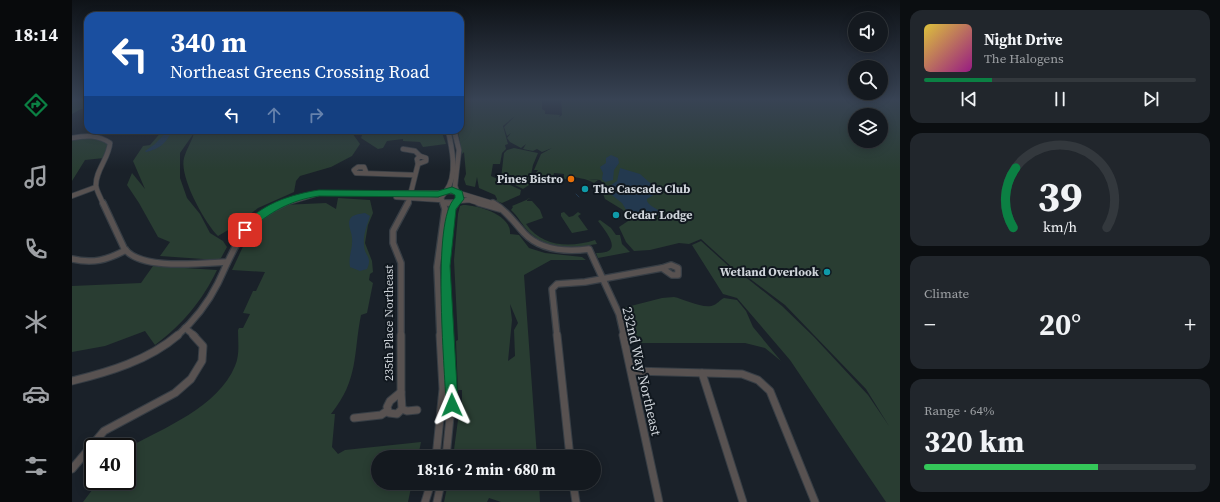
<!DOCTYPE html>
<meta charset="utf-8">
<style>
body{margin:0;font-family:"Source Serif 4",serif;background:#21262c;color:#f1f3f6;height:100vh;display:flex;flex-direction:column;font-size:15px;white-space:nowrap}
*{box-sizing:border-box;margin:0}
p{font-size:13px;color:#9da0a4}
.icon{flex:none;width:22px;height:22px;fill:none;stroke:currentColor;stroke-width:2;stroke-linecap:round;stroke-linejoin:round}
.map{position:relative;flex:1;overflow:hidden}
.drawer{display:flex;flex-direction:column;gap:10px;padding:10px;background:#0b0e11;width:320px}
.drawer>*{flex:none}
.guide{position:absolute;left:12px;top:12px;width:380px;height:122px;border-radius:12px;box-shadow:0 2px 10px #0003,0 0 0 1px #33383d;background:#1a4fa0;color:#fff;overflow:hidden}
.controls{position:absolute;left:776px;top:12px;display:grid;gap:8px}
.controls a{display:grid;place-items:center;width:40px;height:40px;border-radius:50%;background:#14191f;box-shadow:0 2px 10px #0003,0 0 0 1px #33383d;font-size:20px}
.speed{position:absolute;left:12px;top:438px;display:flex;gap:8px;font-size:20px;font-weight:700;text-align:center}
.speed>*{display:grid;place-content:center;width:52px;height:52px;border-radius:50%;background:#14191f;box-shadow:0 2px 10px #0003,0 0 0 1px #33383d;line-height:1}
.speed .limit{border:2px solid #111;border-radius:6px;background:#fff;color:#111}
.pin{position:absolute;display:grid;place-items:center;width:34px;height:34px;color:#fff;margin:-17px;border-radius:8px;box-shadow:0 2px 6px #0006}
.me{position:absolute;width:44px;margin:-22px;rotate:359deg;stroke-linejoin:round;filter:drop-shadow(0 0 3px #0008)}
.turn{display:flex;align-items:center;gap:14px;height:84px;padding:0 20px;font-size:18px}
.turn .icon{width:52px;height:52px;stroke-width:2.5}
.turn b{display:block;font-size:28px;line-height:34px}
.lanes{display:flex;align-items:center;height:38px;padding:0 20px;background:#0003;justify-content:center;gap:20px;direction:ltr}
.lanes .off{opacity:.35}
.big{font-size:30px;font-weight:700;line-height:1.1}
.drawer .card{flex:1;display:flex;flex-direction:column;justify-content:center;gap:6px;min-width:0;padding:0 14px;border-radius:12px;background:#21262c}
.drawer .dial{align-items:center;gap:0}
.dial svg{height:104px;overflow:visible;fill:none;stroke:#33383d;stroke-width:7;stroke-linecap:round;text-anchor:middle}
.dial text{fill:#f1f3f6;stroke:none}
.song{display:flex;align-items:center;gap:12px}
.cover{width:48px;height:48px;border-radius:6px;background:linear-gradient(135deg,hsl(50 70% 55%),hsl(310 70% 35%))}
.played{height:4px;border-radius:2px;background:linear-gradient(90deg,#0b8043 25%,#33383d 25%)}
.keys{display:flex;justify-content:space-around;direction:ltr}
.heat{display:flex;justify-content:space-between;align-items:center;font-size:22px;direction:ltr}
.charge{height:6px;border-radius:3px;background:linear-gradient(90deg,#34c759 64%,#33383d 0)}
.trip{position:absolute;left:299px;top:450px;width:230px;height:40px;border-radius:20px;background:#14191f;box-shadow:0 2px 10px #0003,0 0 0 1px #33383d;font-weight:700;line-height:40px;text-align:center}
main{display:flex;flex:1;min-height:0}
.tabs{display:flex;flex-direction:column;width:72px;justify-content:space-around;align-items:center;background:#080a0c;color:#9da0a4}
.tabs .icon{width:28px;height:28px}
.tabs .selected{color:#0b8043}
.tabs b{font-size:18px;color:#f1f3f6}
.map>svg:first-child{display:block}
</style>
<main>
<nav class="tabs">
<b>18:14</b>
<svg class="icon selected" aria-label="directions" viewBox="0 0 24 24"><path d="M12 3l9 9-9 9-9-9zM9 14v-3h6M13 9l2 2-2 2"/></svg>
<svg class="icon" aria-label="music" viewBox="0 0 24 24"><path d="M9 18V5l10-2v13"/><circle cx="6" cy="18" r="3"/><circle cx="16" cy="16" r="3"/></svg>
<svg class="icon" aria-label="phone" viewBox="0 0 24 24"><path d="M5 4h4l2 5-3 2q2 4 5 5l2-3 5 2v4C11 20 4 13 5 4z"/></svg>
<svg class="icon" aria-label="climate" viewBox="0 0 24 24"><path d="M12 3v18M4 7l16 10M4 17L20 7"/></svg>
<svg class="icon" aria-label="car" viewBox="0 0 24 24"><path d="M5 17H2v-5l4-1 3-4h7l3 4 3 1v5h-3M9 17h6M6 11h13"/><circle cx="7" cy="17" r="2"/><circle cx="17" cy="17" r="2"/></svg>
<svg class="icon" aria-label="filters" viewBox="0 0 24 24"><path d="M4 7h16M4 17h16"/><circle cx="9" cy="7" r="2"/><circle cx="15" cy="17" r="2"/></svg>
</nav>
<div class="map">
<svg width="828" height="502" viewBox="0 0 828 502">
<rect width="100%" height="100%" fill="#1a2129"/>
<!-- green -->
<g fill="#293d32" fill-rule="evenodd">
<path d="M0,99H16V108L9,109L0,114Z"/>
<path d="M388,99H470V109L473,111V114L488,115L487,117L490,115L489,99H828V502H814L718,360L665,298L651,294L620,245L629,241L661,270L676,279L710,306L742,337L796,395L817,426L794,389L713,305L677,278L663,270L629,239L617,244L607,243L578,250L562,251L554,242L547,227L556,221L557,219L551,210L533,199L530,191L533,185L528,180L517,179L526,180L522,183C512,178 507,178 495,176V179H492V174L482,173L481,177L467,175L466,178L464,176H466L467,174L464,173L466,170H462L469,154L480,148L470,152L465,149L461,151L451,149L454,144L449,148L438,142L435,138L439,133L435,136L432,127L443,116L431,126L436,144L433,145L434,149L430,153L428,164H421L419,176L449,190L448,195L430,203L424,201L425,199L423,195L407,188L405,177L403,187L394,185L392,179L394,174L392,152L390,154L386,130H388ZM783,115H809V141H783Z"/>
<path d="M91,130H278L288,144L280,156L259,167L228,176L224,181L222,192L186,208L163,226L146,236C133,223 107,177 112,158C114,150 120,141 122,133L108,153V178L115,198L128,214L138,233L151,241L155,247L149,258L145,260L88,256L98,242L86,237L67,203L55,185L60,173L73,189L61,161L71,146L78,145Z"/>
<path d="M286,130H369L374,144L351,147L348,142L331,141V139L315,141L311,148L306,149L289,138L290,135Z"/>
<path d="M21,137L35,142L37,145L32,158L13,160L0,181V140Z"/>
<path d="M442,148L466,153L461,165L457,185L451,189L429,178L432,153L435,150Z"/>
<path d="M266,198L298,200L301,213L296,225L293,243L300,261L301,272L298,274L297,280L301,283L295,313L289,315C281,355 287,379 259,414H263L260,447L266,454L273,450L349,442L346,457H306V483H340L336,502H11L27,481H55V448C92,428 146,407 163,366C168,355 166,342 166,330L167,328H171L178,314L171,313L181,291H184L193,272L160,270L176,236L189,220L210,205L254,203L264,209Z"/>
<path d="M459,198L455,199V201H460L468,210L471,218L454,224C470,247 498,248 523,240L525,244C502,248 475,250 457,232C450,225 446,216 439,210L441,207L440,206Z"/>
<path d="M391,205C406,205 440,215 438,234L447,235L457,248L473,253L510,257L514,260H479L452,275L465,457H381L386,420L390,417V390H386L384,341L386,340L382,260L386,214L388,206ZM438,304L446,323L442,330L443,356L436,361L440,320Z"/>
<path d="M492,212L497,217L501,216L506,212L509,214L506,216L516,230L500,233L489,216V213Z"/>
<path d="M528,220L539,228L544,235H548L550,244L558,252L526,258L524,253C553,254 535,233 526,221Z"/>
<path d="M81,266L145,270C130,301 111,324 83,345L73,331L33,346L0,352V286L69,283Z"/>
<path d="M602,297C612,299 633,310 642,305C645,304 648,300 652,298L665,300L674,311L681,327L709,361L693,348L673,343H560L551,308L590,298Z"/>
<path d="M376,483H467L468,502H429L417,498L415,502H372Z"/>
</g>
<!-- water -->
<g fill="#23394f">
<path d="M96,130H104C97,133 97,139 91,144C87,148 79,151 74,152L73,151L83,144Z"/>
<path d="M539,155L546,158L547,163L542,170L541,180L533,182L530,179L531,173L528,167L534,163V158Z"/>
<path d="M548,168L568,174L586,190L585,193L575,199V201C578,208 587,207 589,215L566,217L556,213L550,203L536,192V187L545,181Z"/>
<path d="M293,213L298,216C295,226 291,234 292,245C292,256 301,256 295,269L288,271L278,267C276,255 281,250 280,238C280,232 275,225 278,219C281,214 288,214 293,213Z"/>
</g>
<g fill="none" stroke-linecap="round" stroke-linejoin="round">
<!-- stream -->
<path stroke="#23394f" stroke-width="1" d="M504,194L507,197"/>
<!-- minor-far2 casing -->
<g stroke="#373e45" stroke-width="6">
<g id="minor-far2">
<path d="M382,130L387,150L383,186L385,192"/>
<path d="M0,138C14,135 26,135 38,143C37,158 23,171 24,186C25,192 29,198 31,204"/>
<path d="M331,149L343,151L348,156"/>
<path d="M348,156L354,158V161L346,164L345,159Z"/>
<path d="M294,172L292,167H286L282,170L284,173L342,175"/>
<path d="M374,191L385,192L388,195V199L380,204L371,202L369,198Z"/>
<path d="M374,191C386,175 380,148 376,130"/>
<path d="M387,193L423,204"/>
<path d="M0,196L24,187"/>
<path d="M324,197L370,200"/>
<path d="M386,201L397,200L410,204"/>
<path d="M371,202L372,204"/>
<path d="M210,204L247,193H371"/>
<path d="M336,204L346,164"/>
</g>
</g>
<!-- minor-far1 casing -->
<g stroke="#373e45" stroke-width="8">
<g id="minor-far1">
<path d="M31,203L52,248C68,271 130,263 155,262"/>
<path d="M373,203H382"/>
<path d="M407,203L428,209"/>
<path d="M421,203C434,210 442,222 452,233C469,251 494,252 517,249L547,314L552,336"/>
<path d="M0,259C21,264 35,260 54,250"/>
<path d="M599,265L606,268V275H600L590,268Z"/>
<path d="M113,328L123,336"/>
<path d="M105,336C122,321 136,303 146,283C155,264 163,243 177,227C187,216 199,209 212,203"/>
<path d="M329,336V263L321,243V231L336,203"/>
<path d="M368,336L365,267L373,209L371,203"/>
<path d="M377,336L373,266L380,209L384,203"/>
<path d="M485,336L480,289L485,284L513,282L590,268"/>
</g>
</g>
<!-- minor casing -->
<g stroke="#373e45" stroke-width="9">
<g id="minor">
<path d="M329,335V392"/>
<path d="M485,335L498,457"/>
<path d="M551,335L587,502"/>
<path d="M560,371L670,374L686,380L698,391L743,502"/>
<path d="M630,373L671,502"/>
<path d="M0,381C37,372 77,360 106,335"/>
<path d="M329,392L330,409L325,414L317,413L315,407L318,401Z"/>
<path d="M330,409L335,411L345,410"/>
<path d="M282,418L309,415L315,411"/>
<path d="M364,457L371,389L368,335"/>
<path d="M374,457L380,397L377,335"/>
<path d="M0,469L32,431L103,393L119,379L130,361L131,346L121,335"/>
<path d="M501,483L504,502"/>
<path d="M353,502L359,483"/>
<path d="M365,502L369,483"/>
</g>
</g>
<!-- minor-far2 -->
<use href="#minor-far2" stroke="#585251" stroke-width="4.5"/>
<!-- minor-far1 -->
<use href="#minor-far1" stroke="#585251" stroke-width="5.5"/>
<!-- minor -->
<use href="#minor" stroke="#585251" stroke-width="7"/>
</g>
<!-- sky -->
<linearGradient id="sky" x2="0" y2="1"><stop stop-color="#0e1217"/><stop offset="0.59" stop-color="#384354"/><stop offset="1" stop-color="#384354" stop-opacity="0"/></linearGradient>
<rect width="828" height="169" fill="url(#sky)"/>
<!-- route -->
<path fill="#0b8043" stroke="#07532c" d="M380,187L390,191L392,199L384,209L378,266L386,405L384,409L380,411L376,409L374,405C373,369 359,219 383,198V195L379,193L366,197L247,196C219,200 197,212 176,232H170L169,230C184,205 220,194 247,190L366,191Z"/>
<!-- markers -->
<circle fill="#e8710a" stroke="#11181f" stroke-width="1.5" cx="499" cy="179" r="4"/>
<g fill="#0f9aa8" stroke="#11181f" stroke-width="1.5">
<circle cx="513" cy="189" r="4"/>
<circle cx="544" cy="215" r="4"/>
<circle cx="755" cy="272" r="4"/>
</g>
<g text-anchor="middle" stroke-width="4" stroke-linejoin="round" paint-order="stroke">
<!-- poi labels -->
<g font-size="12" font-weight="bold" fill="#cfd4da" stroke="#11181f" text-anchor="end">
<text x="491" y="183">Pines Bistro</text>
<text x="521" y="193" text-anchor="start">The Cascade Club</text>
<text x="552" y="219" text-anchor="start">Cedar Lodge</text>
<text x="747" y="276">Wetland Overlook</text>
</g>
<!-- street labels -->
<g font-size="12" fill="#cfd4da" stroke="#11181f">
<text transform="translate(317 323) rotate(-90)" y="4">235th Place Northeast</text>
</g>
<!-- near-street labels -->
<g font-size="14" fill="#cfd4da" stroke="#11181f">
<text transform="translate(570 371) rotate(77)" y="5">232nd Way Northeast</text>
</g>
</g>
</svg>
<div class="controls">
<a><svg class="icon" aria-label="sound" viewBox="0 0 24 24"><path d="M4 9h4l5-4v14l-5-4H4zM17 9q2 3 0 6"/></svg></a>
<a><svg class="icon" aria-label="search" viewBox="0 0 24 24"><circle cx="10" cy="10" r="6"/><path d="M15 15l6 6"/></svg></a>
<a><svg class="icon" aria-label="layers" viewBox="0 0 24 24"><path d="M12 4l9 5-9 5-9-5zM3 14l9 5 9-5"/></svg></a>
</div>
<div class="speed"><div class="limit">40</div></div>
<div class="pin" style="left:173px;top:230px;background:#d93025"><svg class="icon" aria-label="arrive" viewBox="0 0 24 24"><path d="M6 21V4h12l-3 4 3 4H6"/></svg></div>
<svg class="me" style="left:380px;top:405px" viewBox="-20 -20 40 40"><path d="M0-17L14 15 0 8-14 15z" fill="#0b8043" stroke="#fff" stroke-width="4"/></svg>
<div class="trip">18:16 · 2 min · 680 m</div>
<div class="guide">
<div class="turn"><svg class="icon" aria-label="left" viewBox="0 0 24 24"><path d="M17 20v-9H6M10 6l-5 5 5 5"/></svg><div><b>340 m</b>Northeast Greens Crossing Road</div></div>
<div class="lanes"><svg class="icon" aria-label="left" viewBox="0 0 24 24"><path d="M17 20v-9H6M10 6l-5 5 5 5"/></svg><svg class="icon off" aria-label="ahead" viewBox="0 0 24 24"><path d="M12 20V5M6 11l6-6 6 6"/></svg><svg class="icon off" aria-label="right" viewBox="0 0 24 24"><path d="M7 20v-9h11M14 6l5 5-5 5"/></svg></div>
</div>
</div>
<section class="drawer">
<div class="card">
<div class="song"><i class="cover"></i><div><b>Night Drive</b><p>The Halogens</p></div></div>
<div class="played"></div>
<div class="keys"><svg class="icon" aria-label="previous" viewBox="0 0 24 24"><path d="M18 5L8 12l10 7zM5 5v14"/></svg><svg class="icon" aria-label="pause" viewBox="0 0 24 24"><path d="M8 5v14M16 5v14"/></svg><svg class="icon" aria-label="next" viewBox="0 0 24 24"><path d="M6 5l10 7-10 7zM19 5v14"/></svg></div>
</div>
<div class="card dial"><svg viewBox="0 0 100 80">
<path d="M14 69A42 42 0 1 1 86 69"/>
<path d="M14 69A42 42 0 0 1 16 23" stroke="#0b8043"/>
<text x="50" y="56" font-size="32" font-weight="700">39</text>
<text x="50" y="72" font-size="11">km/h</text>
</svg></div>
<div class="card"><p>Climate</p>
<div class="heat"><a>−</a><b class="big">20°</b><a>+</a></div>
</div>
<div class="card"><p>Range · 64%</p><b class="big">320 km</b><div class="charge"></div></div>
</section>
</main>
